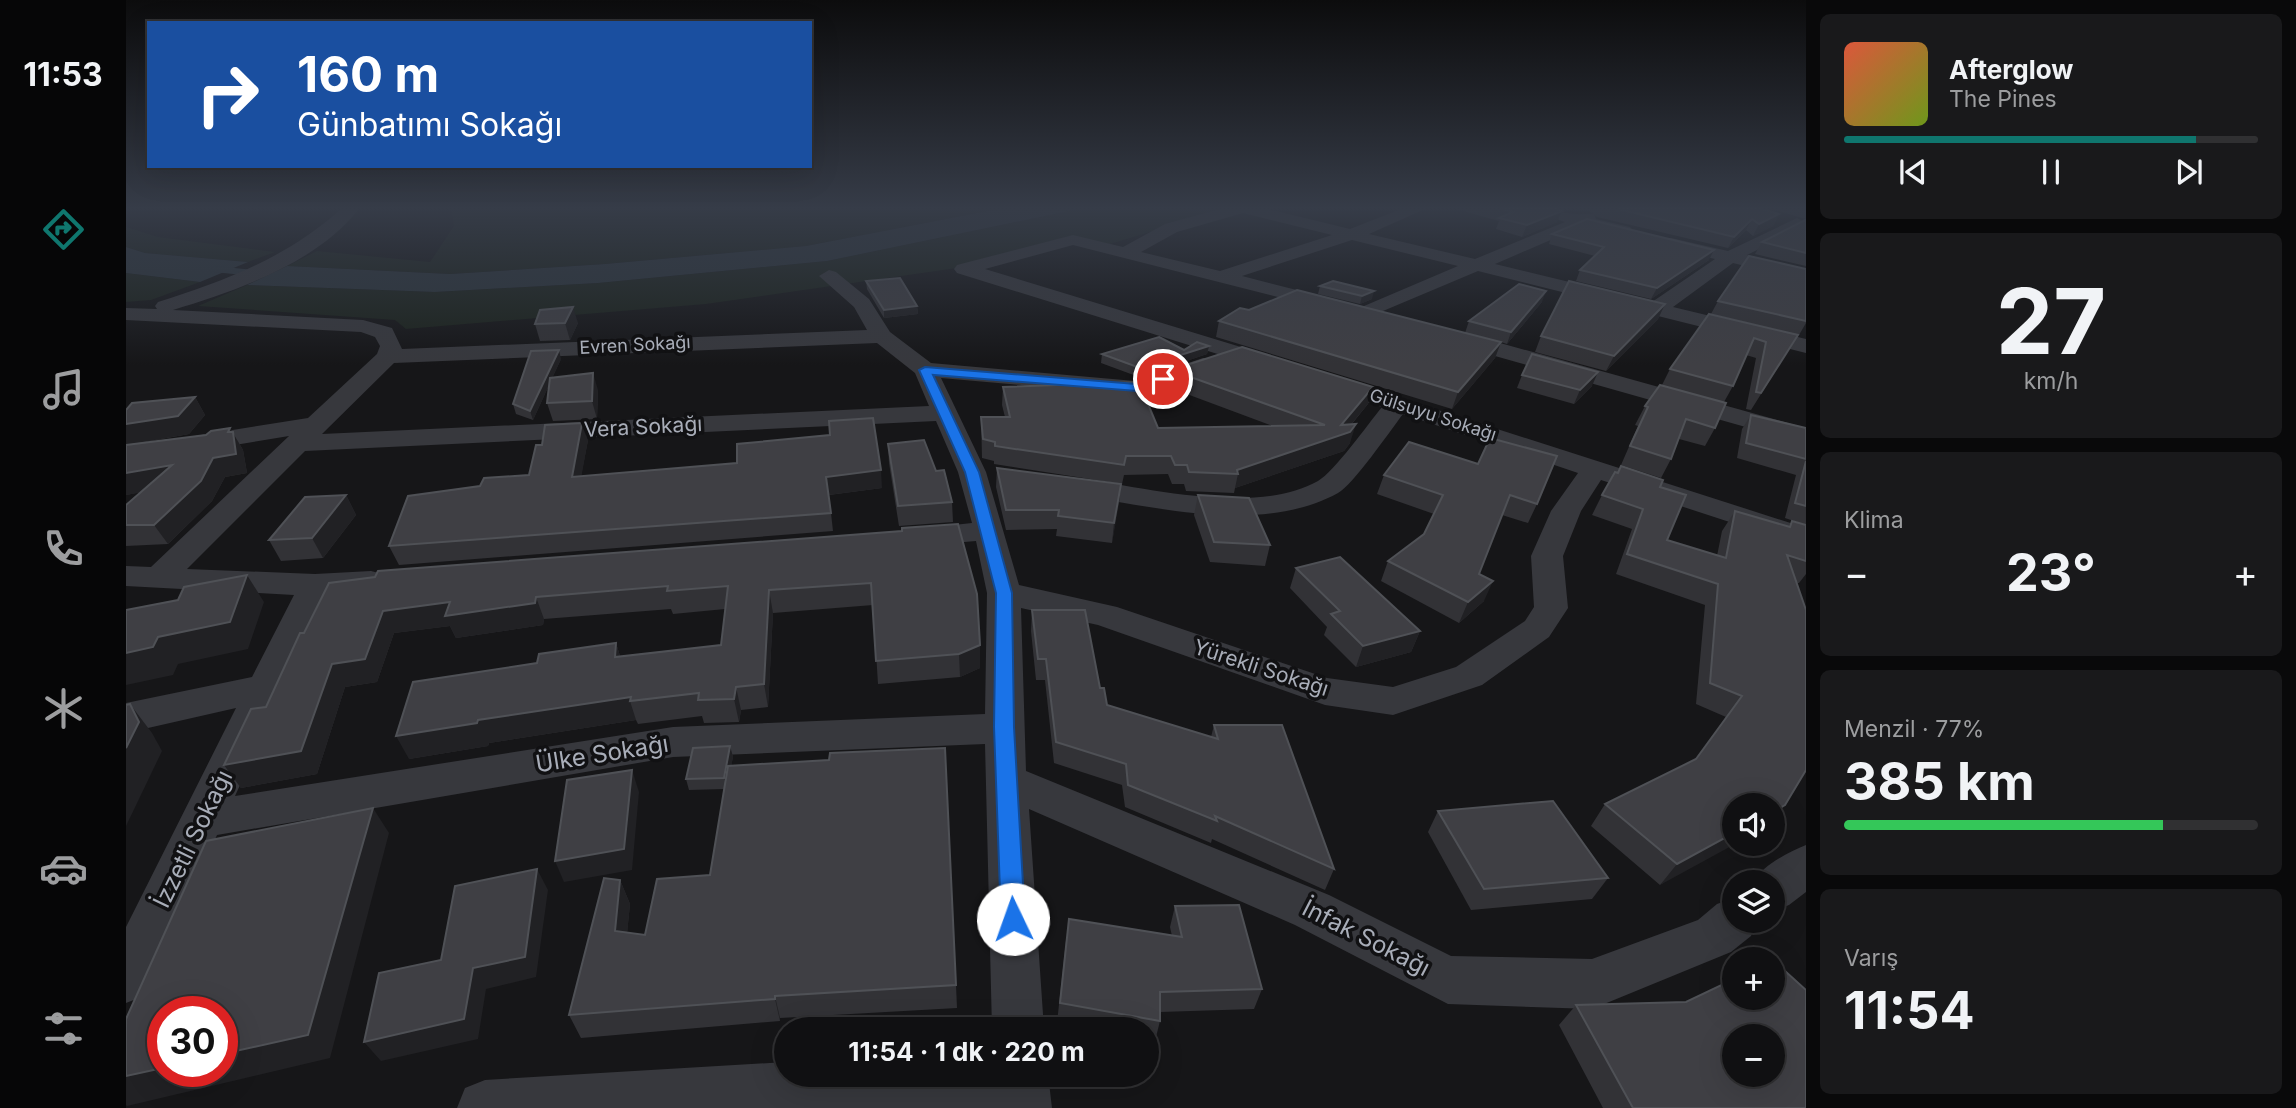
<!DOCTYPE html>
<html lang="tr">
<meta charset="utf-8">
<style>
body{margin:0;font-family:Inter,sans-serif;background:#19191b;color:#f1f3f6;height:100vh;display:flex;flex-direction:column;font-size:26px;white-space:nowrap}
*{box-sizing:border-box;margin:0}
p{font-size:23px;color:#9c9d9f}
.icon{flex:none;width:38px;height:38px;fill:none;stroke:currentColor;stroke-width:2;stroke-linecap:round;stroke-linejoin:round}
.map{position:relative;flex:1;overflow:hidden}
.side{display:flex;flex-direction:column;gap:14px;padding:14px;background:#09090a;width:490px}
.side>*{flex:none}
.top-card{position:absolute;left:21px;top:21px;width:665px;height:147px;border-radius:0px;box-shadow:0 7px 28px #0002,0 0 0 2px #303032;background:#1a4fa0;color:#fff;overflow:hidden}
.controls{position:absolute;left:1596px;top:793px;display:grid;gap:14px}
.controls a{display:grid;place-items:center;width:63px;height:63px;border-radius:50%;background:#101012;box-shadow:0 7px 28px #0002,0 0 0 2px #303032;font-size:35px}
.speed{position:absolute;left:21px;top:996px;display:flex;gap:14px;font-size:35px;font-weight:700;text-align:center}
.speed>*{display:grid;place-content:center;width:91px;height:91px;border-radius:50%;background:#101012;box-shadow:0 7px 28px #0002,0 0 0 2px #303032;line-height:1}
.speed .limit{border:10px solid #d22;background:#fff;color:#111}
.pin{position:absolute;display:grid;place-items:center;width:60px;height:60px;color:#fff;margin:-30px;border:4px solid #fff;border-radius:50%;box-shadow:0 2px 7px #0007}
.me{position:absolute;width:77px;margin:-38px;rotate:357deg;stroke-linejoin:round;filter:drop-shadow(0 0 5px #0008)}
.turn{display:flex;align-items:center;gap:24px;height:147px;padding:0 35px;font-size:32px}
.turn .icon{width:91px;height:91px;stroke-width:2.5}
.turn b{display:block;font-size:49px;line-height:60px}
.big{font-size:52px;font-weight:700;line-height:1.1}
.side .widget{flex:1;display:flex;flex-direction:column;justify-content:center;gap:10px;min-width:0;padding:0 24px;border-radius:10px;background:#19191b}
.side .dial{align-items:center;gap:0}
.dial b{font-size:91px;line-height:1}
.song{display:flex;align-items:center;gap:21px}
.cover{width:84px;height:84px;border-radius:10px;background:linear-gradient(135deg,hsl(10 70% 55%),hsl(80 70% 35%))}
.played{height:7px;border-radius:4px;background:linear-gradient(90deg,#0f766e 85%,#303032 85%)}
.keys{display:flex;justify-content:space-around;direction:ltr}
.heat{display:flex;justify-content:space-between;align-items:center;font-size:38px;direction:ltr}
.charge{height:10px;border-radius:5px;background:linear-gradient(90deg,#34c759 77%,#303032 0)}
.trip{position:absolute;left:648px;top:1017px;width:385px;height:70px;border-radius:35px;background:#101012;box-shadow:0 7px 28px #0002,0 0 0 2px #303032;font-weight:700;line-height:70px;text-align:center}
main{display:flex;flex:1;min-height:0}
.tabs{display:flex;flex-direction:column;width:126px;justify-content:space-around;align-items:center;background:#060607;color:#9c9d9f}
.tabs .icon{width:49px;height:49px}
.tabs .selected{color:#0f766e}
.tabs b{font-size:32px;color:#f1f3f6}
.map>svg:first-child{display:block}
</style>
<main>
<nav class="tabs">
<b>11:53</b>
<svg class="icon selected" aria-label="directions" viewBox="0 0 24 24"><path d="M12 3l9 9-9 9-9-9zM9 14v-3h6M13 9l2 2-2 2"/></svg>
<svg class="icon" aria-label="music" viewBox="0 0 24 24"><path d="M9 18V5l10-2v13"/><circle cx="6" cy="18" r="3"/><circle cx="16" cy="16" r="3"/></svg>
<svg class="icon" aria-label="phone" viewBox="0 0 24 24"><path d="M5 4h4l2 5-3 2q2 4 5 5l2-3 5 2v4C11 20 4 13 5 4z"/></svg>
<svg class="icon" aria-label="climate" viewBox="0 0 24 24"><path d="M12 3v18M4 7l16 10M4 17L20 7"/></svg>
<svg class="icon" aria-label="car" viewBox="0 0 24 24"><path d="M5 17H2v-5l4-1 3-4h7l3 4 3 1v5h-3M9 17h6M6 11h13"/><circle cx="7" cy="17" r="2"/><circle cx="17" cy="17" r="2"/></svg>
<svg class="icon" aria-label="filters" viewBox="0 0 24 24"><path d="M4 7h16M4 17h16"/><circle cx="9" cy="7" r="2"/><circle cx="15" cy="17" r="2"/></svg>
</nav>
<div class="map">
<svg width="1680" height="1108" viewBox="0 0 1680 1108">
<rect width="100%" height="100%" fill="#161618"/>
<!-- green -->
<g fill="#1c231d">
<path d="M325,209H872L680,246L479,264L324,274L161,266L191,251L304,262L328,226Z"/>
<path d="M953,209H1101L984,244L949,237L831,268L580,304L280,329L269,320L72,306L121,285L309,292L472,283L701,261Z"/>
<path d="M0,227L32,237L149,252L122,262L19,253L0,247Z"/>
<path d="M0,273L74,282L25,300L0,302Z"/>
</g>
<!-- water -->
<g fill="#2c353c">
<path d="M872,209H953L701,261L472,283L309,292L121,285L161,266L324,274L479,264L680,246Z"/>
<path d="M0,247L19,253L122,262L74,282L0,273Z"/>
</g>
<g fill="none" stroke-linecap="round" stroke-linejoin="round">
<!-- stream -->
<path stroke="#2c353c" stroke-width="6" d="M88,269L128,273"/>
<!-- minor -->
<g fill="#37383d" fill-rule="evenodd">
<path d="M215,209H233C189,264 112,290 47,310L237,320L266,328L276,349L741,330L728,307L693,276L703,270L710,272L743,299L764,332L805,363L1009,381L1077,358H1093L1097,363L1093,368L1011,395L815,378L860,472L893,585L991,607L1201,678L1267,687L1330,667L1399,621L1408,607L1405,556L1425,511L1452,473L1277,414C1264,431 1227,485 1212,493C1135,535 1034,507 953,496L943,493L939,487L943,481L953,478C1021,488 1129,516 1192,481C1208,472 1242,424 1256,407L1197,388L1194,383L1197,378L1206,376L1680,528V547L1475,480L1455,511L1437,556L1442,608L1423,637L1356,685L1267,715L1199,705L972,625L895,608L900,771L1203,895L1325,956L1466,959L1572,920L1591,904L1608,898V920H1631L1625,936L1605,952L1466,1009L1322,1004L1169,925L903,809L918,1029H866L859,744L547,757L91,835L18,996L0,1003V927L110,708L0,733V703L126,677L168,595L0,586V566L25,567L163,436L0,463V447L182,418L251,354L254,346L249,337L235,332L0,320V308L31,309L29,306L32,302C99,281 162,257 215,209ZM751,343L789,373L803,406L196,434L268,363ZM810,421L832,472L846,523L781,530L777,537L781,544L792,546L850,541L861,593L859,714L547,727L109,796L201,595L257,588L261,581L257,574L245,571L189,574L61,569L179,451Z"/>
<path d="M1094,209H1142L1224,229L1275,209H1299L1243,234L1349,259L1439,222L1400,209C1418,209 1434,213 1451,214C1457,215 1462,213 1468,214L1470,219L1504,227L1507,231L1498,236L1457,226L1369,264L1526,302L1589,259L1539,247L1536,243L1539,239L1545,238L1602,251L1671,218L1680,223L1677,227L1621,255L1680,269V281L1607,263L1547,307L1680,339V353L1352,271L1238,319L1231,317L1227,313L1231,309L1332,266L1226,240L1116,276L1210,300L1213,304L1203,310L947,245L859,269L1151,358L1155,363L1151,368L1143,370L831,273L828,269L831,265L947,235L997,247L1039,224ZM1117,213L1206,235L1094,271L1015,252L1051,232Z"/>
<path d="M1331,331L1680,428V444L1323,343L1320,338L1323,333Z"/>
<path d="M1680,845V892L1663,905L1647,911V882H1628C1636,865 1663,852 1680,845Z"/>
<path d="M660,1062V1074H847L869,1088L868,1074H922L926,1108H331L339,1088L359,1080Z"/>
</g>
</g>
<!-- wall -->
<g fill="#323236">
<path d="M1330,209H1430L1431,222L1396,237L1370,229L1373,221Z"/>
<path d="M1446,209H1636L1653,214L1647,226L1627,236L1620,230L1602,248L1471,217L1462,210Z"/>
<path d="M1645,209H1680V219Z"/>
<path d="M1680,220V266L1629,254L1636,242Z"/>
<path d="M1426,234L1583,260L1525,299L1450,281L1454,270L1469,256L1423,244Z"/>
<path d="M1680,269V323L1673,335L1585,314L1592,301Z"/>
<path d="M740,281L791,306L792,314L758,318L741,289Z"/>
<path d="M1194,286L1246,299L1234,304L1192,294Z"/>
<path d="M1416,302L1381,344L1375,342L1369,358L1326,409L1090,337L1093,321L1123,310L1339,333L1343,321Z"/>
<path d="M1539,304L1532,319L1480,371L1409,352L1415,336Z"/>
<path d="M414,310L452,323L444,340L414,341L409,324Z"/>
<path d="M1583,314L1672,335L1625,410L1620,409L1630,358L1620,355L1607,386L1598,402L1589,428L1579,446L1553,439L1545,459L1535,478L1495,465L1512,426L1509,425L1519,406L1536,385L1544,369Z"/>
<path d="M1083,346L1081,354L1013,377L975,363L976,354L1058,350Z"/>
<path d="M435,359L426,378L472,390L471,419L427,421L421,403L423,385L407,420L390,414L387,404Z"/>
<path d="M1045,370L1247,387L1242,404L1225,425L1224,443L1218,451L1109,488L1108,493L1060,491L1058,484H1046L1042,474L998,475L996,484L868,464V461L856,458L855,417H879L876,405L877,387L1032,428L1147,426L1042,387Z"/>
<path d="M1396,375L1466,386L1448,404L1391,388Z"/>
<path d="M69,397L79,415L63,434L8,444L80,435L104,428L117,450L121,473L99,477L86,501L42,544L0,546V505L15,492L0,495V410Z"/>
<path d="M1625,415L1680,428V525L1659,518L1670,475L1611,458L1616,429Z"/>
<path d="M462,440L455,476L756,488L703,495L707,531L273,565L263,546L354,486L403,475Z"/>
<path d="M1283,442L1411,504L1402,523L1376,515L1353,574L1358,601L1333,623L1255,581L1262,561L1298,534L1308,514L1251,494L1258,475Z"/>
<path d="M762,444L810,471L826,502L827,522L773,526L763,463Z"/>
<path d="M871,468L995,484L986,543L930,536L931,529L880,530L870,487Z"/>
<path d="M1534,487L1541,540L1591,556L1596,531L1609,511L1662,527L1666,521L1680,525V574L1673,583H1671L1659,805L1647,819V805L1534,885L1465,826L1479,804L1570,759L1600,717L1570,704L1579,605L1490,574L1506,529L1466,515L1476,495Z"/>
<path d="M220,495L230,515L197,558L155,561L143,540Z"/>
<path d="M1072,495L1144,545L1139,566L1084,562L1068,515Z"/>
<path d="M776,531L854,668L834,677L752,684L747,605L647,613L642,707L615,710L613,722L578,723L576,716L512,724L510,720L363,743L362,746L283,759L411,663L490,643L494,656L595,645L599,609L547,614L545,609L418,619L417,625L330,638L324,626L268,633L251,682L219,687L191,774L115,788L98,765L140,707L174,633Z"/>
<path d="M1170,568L1294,631L1285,652L1230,667L1198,635L1201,627L1164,588Z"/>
<path d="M906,610L974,688L981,705L1085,737L1088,725L1208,869L1199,890L1086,839L1085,843L999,807L996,785L928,763L919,680H910L905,631Z"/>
<path d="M604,746L607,757L605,766L830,985L831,1008L654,1018V1021L455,1038L443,1015L494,880L504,904L501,933L519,935L584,875L598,789L563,790L560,779Z"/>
<path d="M1312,811L1482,878L1466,899L1345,910L1302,832Z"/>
<path d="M1049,906L1136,989L1128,1009L1034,1012V1021L1029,1041L1020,1039V1029H963L931,1023L940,940L1046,936L1044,927Z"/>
<path d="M1560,1002L1680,1108H1477L1433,1025L1450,1005Z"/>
</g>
<!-- shaded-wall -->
<g fill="#212124">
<path d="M1436,211L1431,222L1396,237L1401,225Z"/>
<path d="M1653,214L1647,226L1627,236L1633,224Z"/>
<path d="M1626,219L1620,230L1602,248L1608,237Z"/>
<path d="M1588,250L1583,260L1525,299L1531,288Z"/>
<path d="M1248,291L1246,299L1234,304L1236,296Z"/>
<path d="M1420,291L1416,302L1381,344L1385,332Z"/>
<path d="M1539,304L1532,319L1480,371L1488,356Z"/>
<path d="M791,306L792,314L758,318V310Z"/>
<path d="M447,307L452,323L444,340L439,323Z"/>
<path d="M1375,342L1369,358L1326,409L1332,392Z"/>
<path d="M1083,346L1081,354L1013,377L1014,368Z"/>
<path d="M433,350L435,359L407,420L404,411Z"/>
<path d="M1472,372L1466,386L1448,404L1454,390Z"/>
<path d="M467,373L472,390L471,419L466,401Z"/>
<path d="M1247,387L1242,404L1216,435L1230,424L1224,443L1218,451L1109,488L1112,474L1111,470L1215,425Z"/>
<path d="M69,397L79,415L63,434L0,445V424Z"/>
<path d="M456,423L462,440L452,495L446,477Z"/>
<path d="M104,428L117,450L121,473L99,477L86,501L42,544L28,525Z"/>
<path d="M46,465L58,485L0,495V473Z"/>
<path d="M755,470L756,488L702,495L700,477Z"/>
<path d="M995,484L993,504L986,543L988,523Z"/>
<path d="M220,495L230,515L197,558L186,538Z"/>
<path d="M121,575L138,602L122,649L52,664L47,675L0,685V653L32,637Z"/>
<path d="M1367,581L1358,601L1333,623L1342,602Z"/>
<path d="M643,590L647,613L642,707L638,684Z"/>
<path d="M410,597L418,619L417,625L330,638L324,626L268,633L251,682L219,687L191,774L115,788L98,765L206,664L257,611L324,602Z"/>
<path d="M1294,631L1285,652L1230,667L1237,646Z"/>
<path d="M490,643L497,666L489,657Z"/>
<path d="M854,645V668L834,677L833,654Z"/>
<path d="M610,687L615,710L613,722L608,699Z"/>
<path d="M505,697L504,701L510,720L363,743L362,746L283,759L270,736L352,720Z"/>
<path d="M4,704L26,733L36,751L0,826V748Z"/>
<path d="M604,746L607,757L601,789L598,778Z"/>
<path d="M506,770L513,792L506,870L438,882L429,861Z"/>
<path d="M1659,805L1647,819V812Z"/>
<path d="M247,808L263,833L204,1058L1,1106L0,1105V1076L37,1068V1071H96V1054Z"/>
<path d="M1608,833V844H1609L1534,885L1551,864Z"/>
<path d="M411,869L422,890L410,977L360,989L352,1039L255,1061L238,1042L347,968Z"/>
<path d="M494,880L504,904L499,954L489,931Z"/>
<path d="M649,996L654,1018V1021L649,999Z"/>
</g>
<!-- building -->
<g fill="#3f3f44" stroke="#4f5156" stroke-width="2" fill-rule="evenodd">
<path d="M1376,209H1430L1436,211L1401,225L1373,218L1387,212Z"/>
<path d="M1492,209H1636L1653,214L1633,224L1626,219L1608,237Z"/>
<path d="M1461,219L1588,250L1531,288L1454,270L1478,247L1426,234Z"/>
<path d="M1679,220H1680V253L1636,242Z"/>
<path d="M1623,256L1680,269V321L1592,301Z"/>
<path d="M774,278L791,306L758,310L740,281Z"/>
<path d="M1207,281L1248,291L1236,296L1194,286Z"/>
<path d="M1443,281L1539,304L1488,356L1415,336Z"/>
<path d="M1393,284L1420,291L1385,332L1343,321Z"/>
<path d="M1171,290L1375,342L1332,392L1093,321L1114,308L1123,310Z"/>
<path d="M447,307L439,323L409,324L414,310Z"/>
<path d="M1583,314L1672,335L1635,393L1630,392L1640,342L1628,338L1607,386L1544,369Z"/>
<path d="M1033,337L1058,350L1071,342L1083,346L1014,368L976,354Z"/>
<path d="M1116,347L1247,387L1215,425L1230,424L1224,432L1111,470L1112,474L1063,472L1061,465H1049L1045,456H1000L998,465L869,446V442L857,439L855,417H884L877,387L1013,382L1032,428L1199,425L1045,370Z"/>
<path d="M433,350L404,411L387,404L405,351Z"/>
<path d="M1406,354L1472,372L1454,390L1396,375Z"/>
<path d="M467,373L466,401L421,403L424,378Z"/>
<path d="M1534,385L1600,403L1589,428L1560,419L1545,459L1504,446L1522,407L1519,406Z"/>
<path d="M69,397L52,416L0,424V410L6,403Z"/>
<path d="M1625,415L1680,428V459L1620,443Z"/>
<path d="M747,418L755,470L700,477L705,513L263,546L282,496L354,486L358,478L403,475L410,445H416L419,425L456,423L446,477L611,463V444L704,435L703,421Z"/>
<path d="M104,428L102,432H107L110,454L87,458L75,481L28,525H0V505L46,465L0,473V445L80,435L85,431Z"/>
<path d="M1364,438L1431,456L1411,504L1384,495L1353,574L1367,581L1342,602L1262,561L1298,534L1317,495L1258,475L1283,442L1352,464Z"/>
<path d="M798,440L810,471L818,470L826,502L772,506L762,444Z"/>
<path d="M1680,461V506L1669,503Z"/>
<path d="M1495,466L1537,480L1534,487L1560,495L1541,540L1600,558L1609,511L1664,527L1666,521L1680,525V561L1661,555L1680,610V770L1659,805L1647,812V805H1608V833L1551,864L1479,804L1570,759L1616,696L1584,683L1592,584L1501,554L1517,509L1476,495L1489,472L1492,473Z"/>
<path d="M871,468L995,484L988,523L932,516L933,510H880Z"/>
<path d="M220,495L186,538L143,540L179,497Z"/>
<path d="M1072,495L1123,498L1144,545L1088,542Z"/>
<path d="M832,524L851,594L854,645L833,654L750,661L745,583L643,590L638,684L610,687L608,699L572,700L573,693L504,701L505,697L352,720L351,723L270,736L287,682L411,663L413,654L490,643L489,657L595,645L602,586L541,591L542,586L410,597L409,603L319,616L324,602L257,611L239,659L206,664L175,751L98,765L125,709L140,707L174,633H178L203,583L249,577L252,571L776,531V528Z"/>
<path d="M1214,557L1294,631L1237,646L1205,614L1214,611L1170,568Z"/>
<path d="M121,575L104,622L32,637L27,647L0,653V610L52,600L58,587Z"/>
<path d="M906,610H959L974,688H978L981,705L1092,739L1088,725H1156L1208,869L1089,816L1091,821L1002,785L1000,764L930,742L920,659H912Z"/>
<path d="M4,704L13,722L0,748V705Z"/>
<path d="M604,746L598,778L560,779L567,748Z"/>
<path d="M819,748L830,985L649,996V999L443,1015L478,878L494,880L489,931L519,935L531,879L584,875L602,766L703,760L704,753Z"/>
<path d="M506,770L498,849L429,861L441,780Z"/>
<path d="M1427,801L1482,878L1358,889L1312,811Z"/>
<path d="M247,808L182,1035L96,1054V1012H37V1068L0,1076V1019L80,841Z"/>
<path d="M411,869L399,957L347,968L338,1019L238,1042L253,973L315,960L329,886Z"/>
<path d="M1113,905L1136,989L1034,992V1021L934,1003L943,919L1056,937L1049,906Z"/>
<path d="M1647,960L1680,990V1108H1507L1450,1005L1560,1002L1608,979V998H1647ZM1608,1036H1647V1074H1608Z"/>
</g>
<!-- sky -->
<linearGradient id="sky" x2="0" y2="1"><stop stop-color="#0c0c0d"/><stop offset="0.57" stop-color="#363c48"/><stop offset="1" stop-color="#363c48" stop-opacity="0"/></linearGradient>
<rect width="1680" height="365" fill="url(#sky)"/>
<!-- route -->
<path fill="#1a73e8" stroke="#114b97" stroke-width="2" d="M799,367L1010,384L1037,376L1043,379L1011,391L807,375L853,472L886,593L888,727L899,919L896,927L887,930L879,927L875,919L868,727L870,593L839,472L793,370Z"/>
<g text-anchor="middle" stroke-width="7" stroke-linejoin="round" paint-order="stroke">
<!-- far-street labels -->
<g font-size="18" fill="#a8adb8" stroke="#111113">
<text transform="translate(509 345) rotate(-3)" y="6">Evren Sokağı</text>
<text transform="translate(1307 415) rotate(18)" y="6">Gülsuyu Sokağı</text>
</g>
<!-- street labels -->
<g font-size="21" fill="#a8adb8" stroke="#111113">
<text transform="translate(517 427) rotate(-3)" y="7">Vera Sokağı</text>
<text transform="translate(1135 668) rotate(18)" y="7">Yürekli Sokağı</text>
</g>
<!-- near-street labels -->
<g font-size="24" fill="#a8adb8" stroke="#111113">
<text transform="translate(476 754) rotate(-9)" y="8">Ülke Sokağı</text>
<text transform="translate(67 839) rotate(-64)" y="8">İzzetli Sokağı</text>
<text transform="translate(1240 938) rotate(27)" y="8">İnfak Sokağı</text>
</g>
</g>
</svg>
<div class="controls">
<a><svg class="icon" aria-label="sound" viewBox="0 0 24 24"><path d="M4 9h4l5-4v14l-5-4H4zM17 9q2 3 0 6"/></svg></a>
<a><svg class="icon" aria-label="layers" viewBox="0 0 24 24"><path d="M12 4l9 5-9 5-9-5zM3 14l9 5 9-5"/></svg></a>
<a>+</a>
<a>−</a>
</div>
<div class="speed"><div class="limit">30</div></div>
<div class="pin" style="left:1037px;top:379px;background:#d93025"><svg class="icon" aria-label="arrive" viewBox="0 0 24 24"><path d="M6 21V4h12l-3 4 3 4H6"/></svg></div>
<svg class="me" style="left:887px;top:919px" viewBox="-20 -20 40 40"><circle r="19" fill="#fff"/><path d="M0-13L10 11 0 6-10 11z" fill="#1a73e8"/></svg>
<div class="trip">11:54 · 1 dk · 220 m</div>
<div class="top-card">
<div class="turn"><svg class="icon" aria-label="right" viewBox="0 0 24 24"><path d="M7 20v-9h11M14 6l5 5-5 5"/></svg><div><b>160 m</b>Günbatımı Sokağı</div></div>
</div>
</div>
<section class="side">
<div class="widget">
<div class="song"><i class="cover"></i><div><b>Afterglow</b><p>The Pines</p></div></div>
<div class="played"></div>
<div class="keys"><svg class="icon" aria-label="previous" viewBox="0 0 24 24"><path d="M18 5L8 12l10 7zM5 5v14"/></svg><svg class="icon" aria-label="pause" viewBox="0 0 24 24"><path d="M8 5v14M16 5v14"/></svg><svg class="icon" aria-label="next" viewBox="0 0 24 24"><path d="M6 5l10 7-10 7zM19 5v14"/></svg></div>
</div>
<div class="widget dial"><b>27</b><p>km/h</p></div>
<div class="widget"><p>Klima</p>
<div class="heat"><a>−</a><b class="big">23°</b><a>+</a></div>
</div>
<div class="widget"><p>Menzil · 77%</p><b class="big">385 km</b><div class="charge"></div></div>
<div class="widget"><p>Varış</p><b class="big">11:54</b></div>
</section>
</main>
